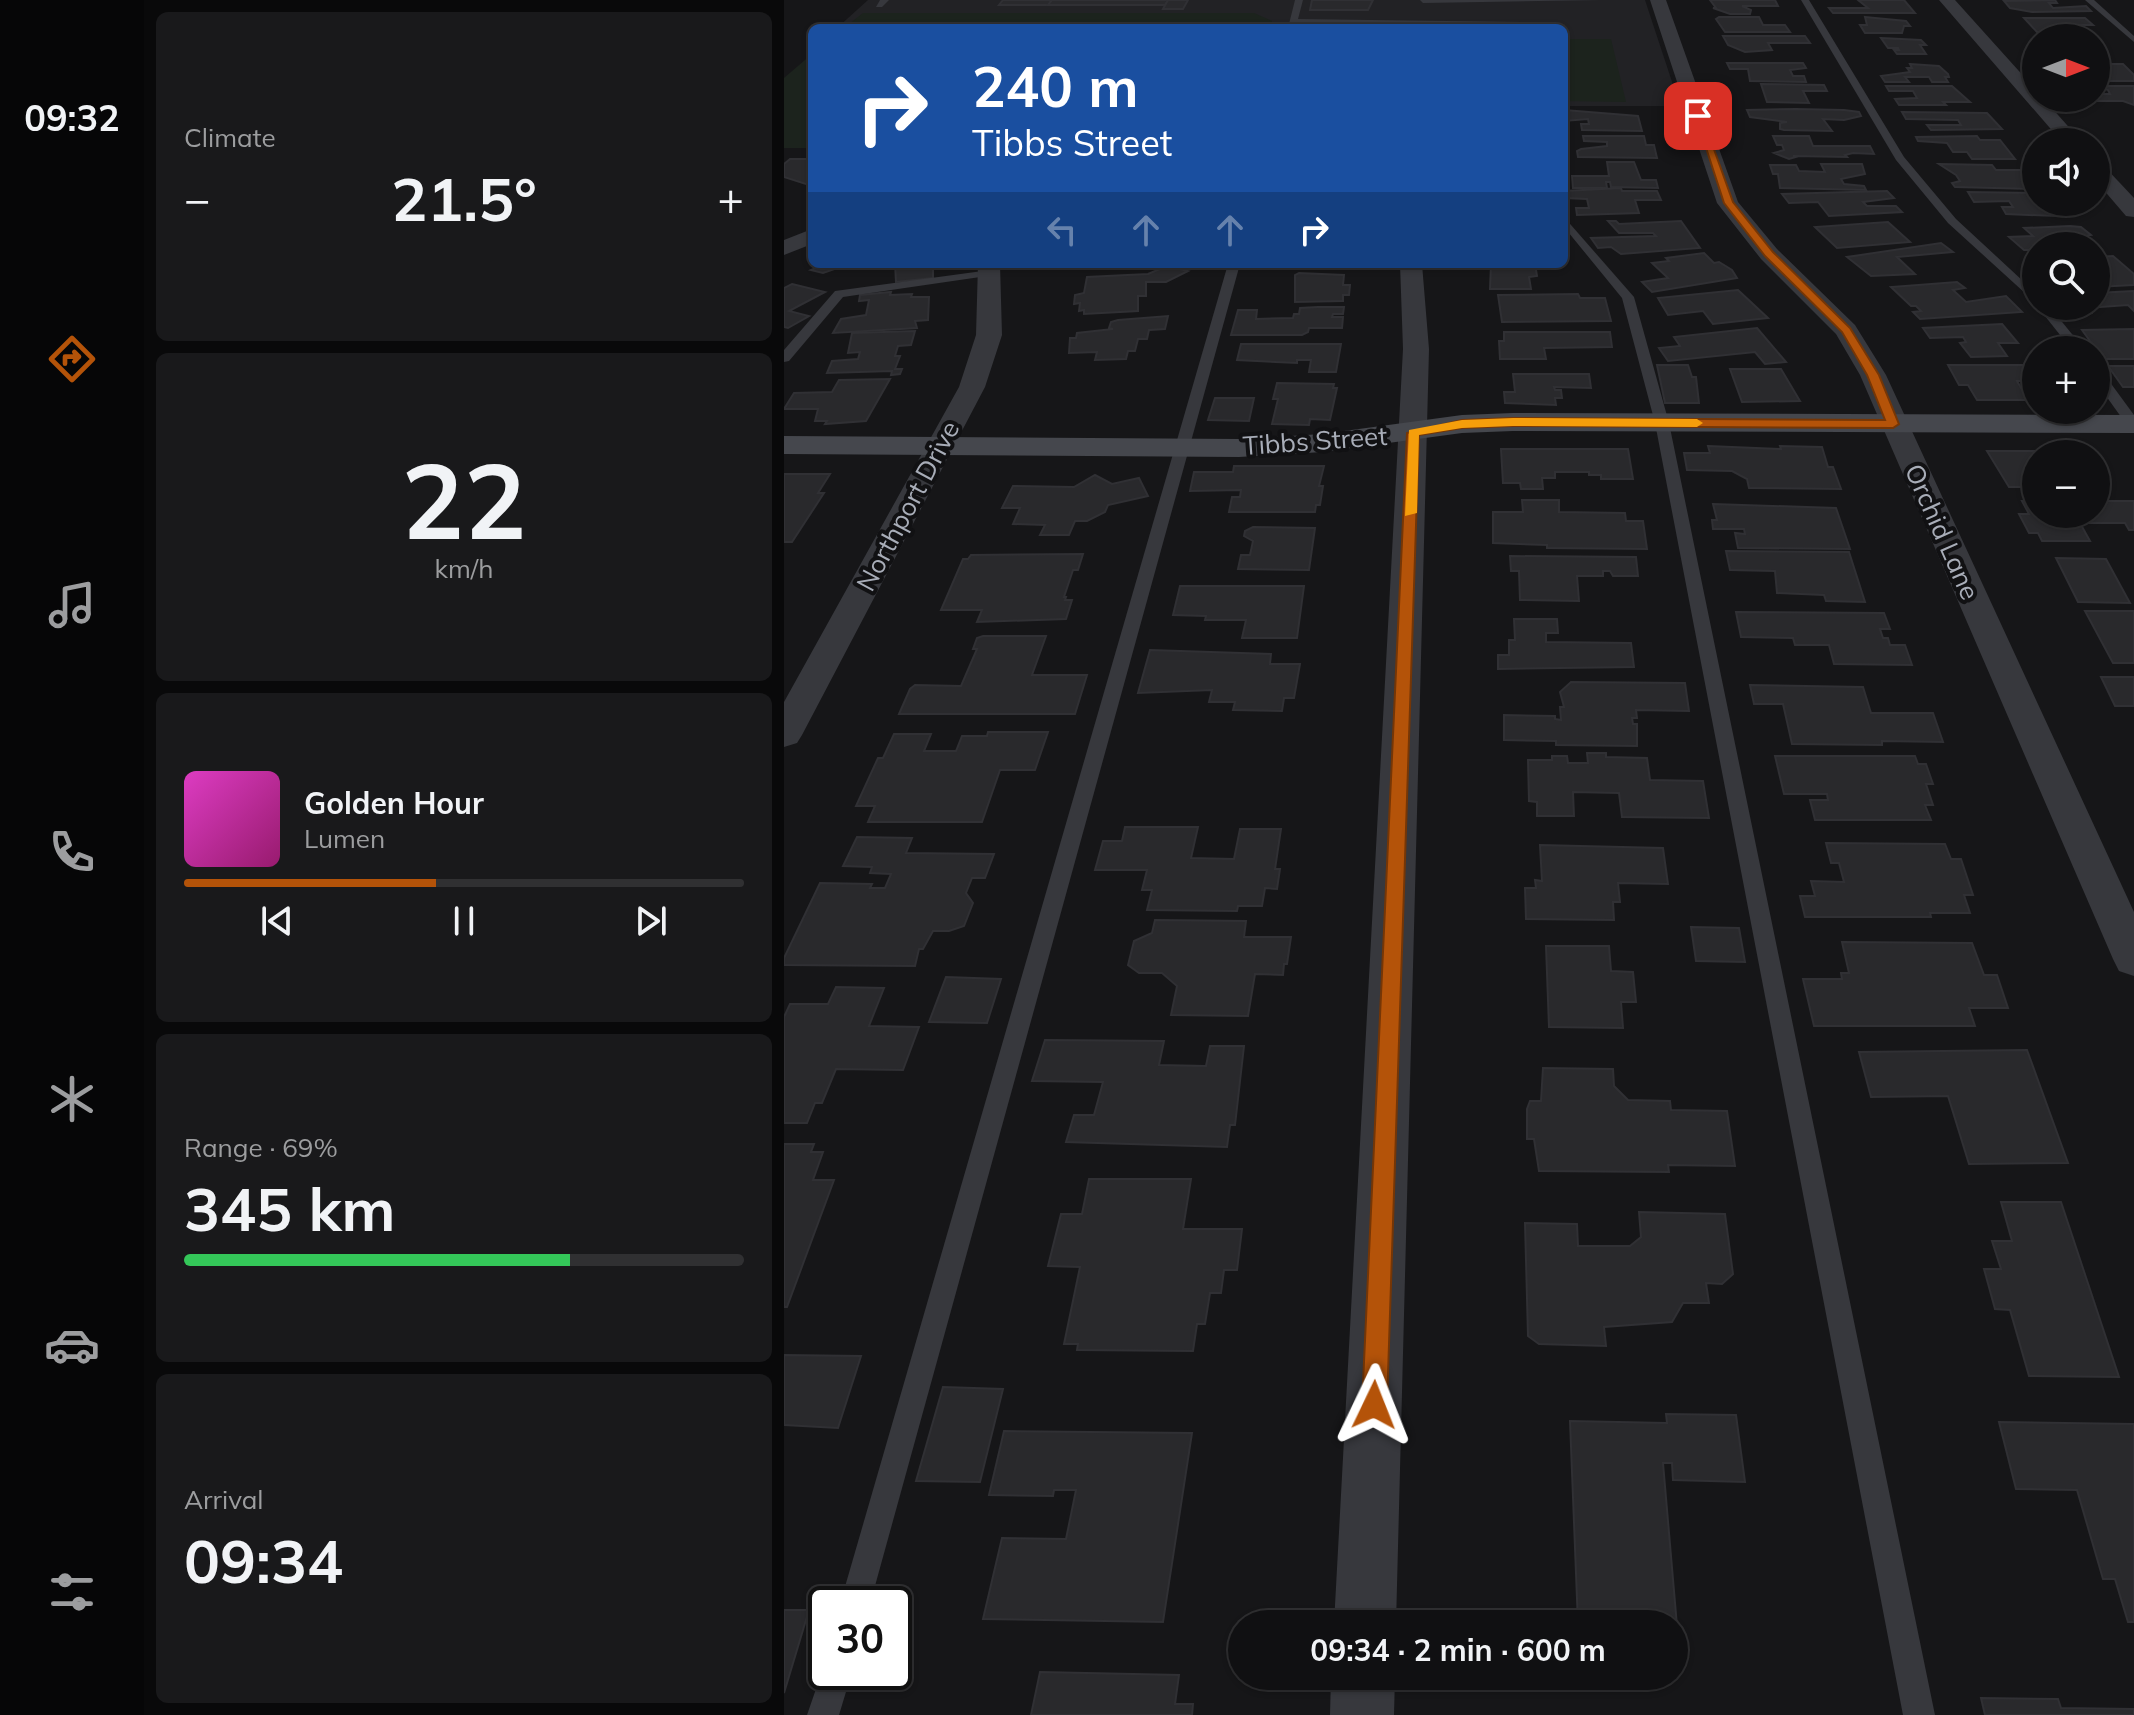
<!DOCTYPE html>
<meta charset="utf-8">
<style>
body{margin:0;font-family:Mulish,sans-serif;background:#19191b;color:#f1f3f6;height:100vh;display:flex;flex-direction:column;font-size:30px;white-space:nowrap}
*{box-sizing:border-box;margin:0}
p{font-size:26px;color:#9c9d9f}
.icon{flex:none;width:44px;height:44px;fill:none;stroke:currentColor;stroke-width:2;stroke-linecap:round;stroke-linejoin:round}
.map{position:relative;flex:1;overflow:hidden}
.panel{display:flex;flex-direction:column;gap:12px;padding:12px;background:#09090a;width:640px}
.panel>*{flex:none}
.hud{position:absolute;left:24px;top:24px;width:760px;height:244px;border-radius:12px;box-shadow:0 2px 6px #0004,0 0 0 2px #303032;background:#1a4fa0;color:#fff;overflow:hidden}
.needle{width:52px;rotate:90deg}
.controls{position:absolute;left:1238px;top:24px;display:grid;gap:16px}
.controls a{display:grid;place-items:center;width:88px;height:88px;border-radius:50%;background:#101012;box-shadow:0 2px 6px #0004,0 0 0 2px #303032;font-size:40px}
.speed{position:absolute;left:24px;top:1586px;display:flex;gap:16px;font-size:40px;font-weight:700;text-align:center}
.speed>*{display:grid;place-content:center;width:104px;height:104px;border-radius:50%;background:#101012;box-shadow:0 2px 6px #0004,0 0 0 2px #303032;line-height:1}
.speed .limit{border:4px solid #111;border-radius:12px;background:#fff;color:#111}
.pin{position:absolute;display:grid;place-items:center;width:68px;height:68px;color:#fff;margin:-34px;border-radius:16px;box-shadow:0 4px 12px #0006}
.me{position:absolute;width:88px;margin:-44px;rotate:2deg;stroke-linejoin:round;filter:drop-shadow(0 0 6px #0008)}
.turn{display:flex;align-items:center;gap:28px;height:168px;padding:0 32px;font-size:36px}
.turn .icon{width:104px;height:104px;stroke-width:2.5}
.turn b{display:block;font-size:56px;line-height:68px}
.lanes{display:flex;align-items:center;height:76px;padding:0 32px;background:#0003;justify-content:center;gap:40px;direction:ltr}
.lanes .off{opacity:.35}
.big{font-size:60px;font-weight:700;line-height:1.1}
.panel .widget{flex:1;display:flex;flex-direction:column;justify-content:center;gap:12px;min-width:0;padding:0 28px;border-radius:12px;background:#19191b}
.panel .dial{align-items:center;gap:0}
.dial b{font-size:104px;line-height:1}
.song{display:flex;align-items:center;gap:24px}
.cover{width:96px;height:96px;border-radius:12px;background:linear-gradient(135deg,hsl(310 70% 55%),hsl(320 70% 35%))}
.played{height:8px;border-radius:4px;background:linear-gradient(90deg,#b45309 45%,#303032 45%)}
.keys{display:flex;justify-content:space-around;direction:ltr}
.heat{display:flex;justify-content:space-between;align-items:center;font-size:44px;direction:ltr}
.charge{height:12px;border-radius:6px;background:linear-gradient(90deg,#34c759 69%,#303032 0)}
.trip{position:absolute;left:444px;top:1610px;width:460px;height:80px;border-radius:40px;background:#101012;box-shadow:0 2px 6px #0004,0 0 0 2px #303032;font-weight:700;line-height:80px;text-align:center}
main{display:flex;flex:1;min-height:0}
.tab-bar{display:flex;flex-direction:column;width:144px;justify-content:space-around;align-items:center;background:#060607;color:#9c9d9f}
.tab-bar .icon{width:56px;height:56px}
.tab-bar .selected{color:#b45309}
.tab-bar b{font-size:36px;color:#f1f3f6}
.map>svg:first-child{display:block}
</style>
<main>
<nav class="tab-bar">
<b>09:32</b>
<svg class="icon selected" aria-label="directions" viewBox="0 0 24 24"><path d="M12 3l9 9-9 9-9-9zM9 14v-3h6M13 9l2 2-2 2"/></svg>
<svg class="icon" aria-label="music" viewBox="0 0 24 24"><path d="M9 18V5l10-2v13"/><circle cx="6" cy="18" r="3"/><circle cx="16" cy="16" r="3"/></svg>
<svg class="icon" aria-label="phone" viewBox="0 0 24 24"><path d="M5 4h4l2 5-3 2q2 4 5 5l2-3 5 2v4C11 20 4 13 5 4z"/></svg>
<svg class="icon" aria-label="climate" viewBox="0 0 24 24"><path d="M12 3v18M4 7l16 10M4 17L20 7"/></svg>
<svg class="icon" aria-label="car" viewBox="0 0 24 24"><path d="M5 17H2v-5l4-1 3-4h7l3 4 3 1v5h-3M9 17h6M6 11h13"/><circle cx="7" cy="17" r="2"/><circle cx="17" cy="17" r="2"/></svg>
<svg class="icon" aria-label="filters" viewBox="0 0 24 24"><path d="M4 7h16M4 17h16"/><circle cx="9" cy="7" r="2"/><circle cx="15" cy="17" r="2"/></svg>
</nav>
<section class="panel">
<div class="widget"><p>Climate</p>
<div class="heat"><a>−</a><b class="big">21.5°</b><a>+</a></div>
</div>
<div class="widget dial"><b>22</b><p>km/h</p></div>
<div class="widget">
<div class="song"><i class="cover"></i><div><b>Golden Hour</b><p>Lumen</p></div></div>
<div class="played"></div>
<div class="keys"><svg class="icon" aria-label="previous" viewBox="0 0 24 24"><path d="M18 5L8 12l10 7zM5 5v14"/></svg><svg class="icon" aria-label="pause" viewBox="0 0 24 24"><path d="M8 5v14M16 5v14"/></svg><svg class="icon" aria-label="next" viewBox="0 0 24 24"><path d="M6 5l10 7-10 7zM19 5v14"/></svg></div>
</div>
<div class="widget"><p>Range · 69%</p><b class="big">345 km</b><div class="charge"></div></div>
<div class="widget"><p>Arrival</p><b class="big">09:34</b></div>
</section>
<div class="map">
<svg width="1350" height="1715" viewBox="0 0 1350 1715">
<rect width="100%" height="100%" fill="#161618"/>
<!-- built -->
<path fill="#222225" d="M84,0H861L896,106H780V28H53Z"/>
<!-- green -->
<g fill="#1c231d">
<path d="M79,13H470L488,21L486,28H60Z"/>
<path d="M780,39H827L842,102L780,101Z"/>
<path d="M28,54V148H0V78Z"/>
</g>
<!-- building -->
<g fill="#29292c" stroke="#303034" stroke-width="2">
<path d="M219,0H268L264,5H215Z"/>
<path d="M268,0H384L381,5H264Z"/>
<path d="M384,0H404L399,9H379Z"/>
<path d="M528,0H589L584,10H526Z"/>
<path d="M926,0H991L994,6H958L967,10L966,14H946L929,8H932Z"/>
<path d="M1074,0H1120L1131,13H1049L1045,8H1084Z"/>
<path d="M1271,0L1273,3H1265L1269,8L1302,6L1307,11L1248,12L1226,8L1220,1Z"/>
<path d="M935,17H975L979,25H1001L1006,32H941L932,19Z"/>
<path d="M1081,17L1122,21L1126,26H1120L1118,33H1081L1076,25H1083Z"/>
<path d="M1240,18H1301L1309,25H1279L1287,31L1285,32H1253Z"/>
<path d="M939,36H1021L1026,43H984L988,50L961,52L944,45Z"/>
<path d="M1097,38L1137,40L1142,45H1136L1142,54H1113L1110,50H1115L1114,48H1104Z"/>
<path d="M943,63H1019L1022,68L1006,70L1009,76H1020L1022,82L966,81L964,69H946Z"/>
<path d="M1126,64L1155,66L1164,74L1165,77H1161L1164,82H1148L1145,77H1121L1125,82H1101L1097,76L1126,72L1123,68H1128Z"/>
<path d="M1312,64H1339L1350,75V81H1312Z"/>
<path d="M977,84L1040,85L1043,91H1019L1025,103L983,102Z"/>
<path d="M1102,86H1168L1186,102H1159L1162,105H1115L1111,99L1133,98L1129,91H1105Z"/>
<path d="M1314,86H1350V105L1339,101H1311L1308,98H1312V94H1326L1324,90Z"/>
<path d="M1012,109L1060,110L1075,112L1077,116L1060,120L1039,119L1048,131L1000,130L996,129V123L1003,122L966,117L963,110Z"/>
<path d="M780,110L854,116L858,131L798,130L797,124H805L804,119L780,121Z"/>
<path d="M1118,112L1203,113L1218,129L1147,130L1143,125H1177L1174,120L1122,119Z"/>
<path d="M799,136H860L862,145H870L873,158L794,157L793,151L797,149L823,146V142L800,141Z"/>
<path d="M989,136H1025L1029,146H1086L1090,154L1069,153L1061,155L1063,157L1009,156L1012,157L1005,159L990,153L1000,150L998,145H993Z"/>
<path d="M1193,136L1196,140H1216L1231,159H1188L1183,152H1169L1163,143L1134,141L1132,137Z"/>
<path d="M6,159H28V186L0,177V164Z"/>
<path d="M823,162H850L857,180H872L874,188L827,187L826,182H822L823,188H789L788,176H825Z"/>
<path d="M1037,164H1078L1081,174L1057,179L1060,184L1080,186L1082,190L996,188L994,174H989L986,165H1012L1015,171L1041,172Z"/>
<path d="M1155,164L1208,165L1212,170H1241L1252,189L1171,187L1168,183L1176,181L1172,175Z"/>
<path d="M837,188L838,191H873L877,200H851L855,213L793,215L792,208H805L803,199L780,198V191Z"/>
<path d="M1103,191L1110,198L1079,202L1083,206H1112L1118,212L1045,216L1034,202L1005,203L998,194Z"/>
<path d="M1184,192L1252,193V202H1277L1272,203L1284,213H1268L1271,216L1222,214L1218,207H1229L1225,201L1190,202Z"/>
<path d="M824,221H832L835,224L897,221L916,248L837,254L827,247L814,248L807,238L872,236L869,233H835Z"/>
<path d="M1104,222L1126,242L1053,248L1031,227Z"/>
<path d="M1286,226L1297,227L1307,235L1302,236L1308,242L1250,245L1252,250H1240L1225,237L1249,236L1240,228Z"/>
<path d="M1157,243L1169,252L1113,257L1131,274L1087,276L1063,257Z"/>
<path d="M920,253L930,263L935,262L948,270L953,278L868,292L858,282L884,278L868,263L885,261L882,258Z"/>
<path d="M1329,256L1350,274V285L1312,287V257Z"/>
<path d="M41,264H65L39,273L27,270Z"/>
<path d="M111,264H143L144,269L149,268V278L112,282Z"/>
<path d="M707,264H751L753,276L745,277L747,289H706Z"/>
<path d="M383,266L404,271L382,282H362V296H354V311L300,314V310L295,311L296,303L290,304L291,295L300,293L303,277L364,274Z"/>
<path d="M515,273L560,275L559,285H566L565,295H559V301L511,302V275Z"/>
<path d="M1173,282L1181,288L1169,290L1182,302L1222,296L1238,312L1136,319L1129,312L1137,311L1132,306H1127L1107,287Z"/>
<path d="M8,284L41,292L5,311L25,316L4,328L0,327V288Z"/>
<path d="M954,290L984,318L929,324L919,311L884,315L874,298Z"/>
<path d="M1350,291V311L1344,305L1302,308L1307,313L1286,314L1278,306H1312V293Z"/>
<path d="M107,292L106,295L128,294L127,297H145L144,320L131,321L133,328L49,333L57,319L82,315L85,300L75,301L76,295Z"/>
<path d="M794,294L796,298H821L827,321L718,322L714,295Z"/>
<path d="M534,307H560L559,314H549L548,317H559L558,328H525L524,332L518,335H447L454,310H473L472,319L509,318L510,314H515L516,308Z"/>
<path d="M384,316L381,329L365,330L363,339H354L351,351H344L342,359L311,360L313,352L285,353L286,338H292L293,333L329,329L325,328L327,322L334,320Z"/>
<path d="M1218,324L1234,343H1214L1223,356L1187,357L1176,343L1182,342L1179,337L1146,338L1139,328Z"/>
<path d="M973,328L1002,362L981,364L971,352L884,361L875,348L896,346L890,337Z"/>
<path d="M1350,329V359H1319L1298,330Z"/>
<path d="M131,331L127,345L114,346L111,356H116L111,369H118L116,374L107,375L108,371L43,373L48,361L74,359L76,352L64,353L68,333Z"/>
<path d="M720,332H826L828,347L760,348L762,359H716L715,341H720Z"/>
<path d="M457,344H557L552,372H525L527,360H513V363L453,360Z"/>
<path d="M873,365H904L908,377H912L915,403H881Z"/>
<path d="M1164,365H1252V381H1233L1244,400H1193L1184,385H1175Z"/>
<path d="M1324,366H1350V387H1339Z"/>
<path d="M946,369H997L1016,401L958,402Z"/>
<path d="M729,374H805L807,388L770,387L771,390H777L778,398H771L772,405L721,403L720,392H731Z"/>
<path d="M106,379L82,421L41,424L43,421H31L34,409H0L10,393L48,392L55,380Z"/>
<path d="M493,383L550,384L549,388H553L546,420L526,419L525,425L488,424L494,399H489Z"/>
<path d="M431,398H470L465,421L424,420Z"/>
<path d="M924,446L997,449L996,446L1038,447L1044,467H1049L1057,489L965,488L963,479L948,471L903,470L900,453H926Z"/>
<path d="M717,449H844L849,479H817V475H805V472H771V478H758L759,489H737L736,483H719Z"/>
<path d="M1203,451H1300L1303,454H1252V487H1225Z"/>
<path d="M450,466H540L535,486H539L536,505H532L531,512H445L448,497H456L457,490L406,491L410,472H449Z"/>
<path d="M0,474H46L34,493H40L8,542H0Z"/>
<path d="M311,475L328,484L355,478L364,496L324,505L321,512L303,521H291L285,535H256L261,525L229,524L236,508H218L229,486L290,487Z"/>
<path d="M738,500H775V512L841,513L842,521H859L863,549L763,548V545L709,543V512H739Z"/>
<path d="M1238,501H1252V514H1312V501H1350V530H1345L1341,523H1296L1306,541H1258L1254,533H1245L1235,514H1245Z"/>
<path d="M929,504L1052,508L1066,549L954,548L951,533L961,534L960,529H929L928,520H933Z"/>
<path d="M469,527L531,528L525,570L454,569L457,555H466L469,541L460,536L461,531Z"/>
<path d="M942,551L1065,552L1081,602L1042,601L1040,595L993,593L991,571L946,570Z"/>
<path d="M299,554L294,570H289L280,597H282L281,600H288L282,619L193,622L198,610H157L179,559H184L187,555Z"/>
<path d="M726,556L852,557L854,576H829L826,571H819V576H793L795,601L736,600L735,571H727Z"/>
<path d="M1272,558L1322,559L1346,603L1294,602Z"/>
<path d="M396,586H520L513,638H458L462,620H421L422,616L389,615Z"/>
<path d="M1301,611H1350V663H1329Z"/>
<path d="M952,612L1100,613L1106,629H1096L1099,638H1104L1106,645H1121L1128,665L1050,664L1045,645H1011L1009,638L957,637Z"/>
<path d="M730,619H773L774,633H762V642L847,643L850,667L714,669V655H725V640H731Z"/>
<path d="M199,636H262L248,675H303L291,714H115L126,689L131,685L177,686L193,649H189L193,638Z"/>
<path d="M366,650L487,654L486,664H516L510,698H500L498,711L449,710L451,702H425L428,690L354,693Z"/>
<path d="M1317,677H1350V706H1331Z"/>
<path d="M787,682L901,683L905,711L852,710L853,718H848L849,724H853V746L772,745V741L720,740V715L771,716V719L777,720L776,707H780L776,692Z"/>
<path d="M966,685L1079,687L1087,713H1149L1159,742L1098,741V745L1008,744L999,704H970Z"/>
<path d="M204,732H264L251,770H216L198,822H84L91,806H72L94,758H99L110,734H147L140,751H172L178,736H203Z"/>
<path d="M803,753H822V757L863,758L866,780L919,781L925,818L838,817L835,793L789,792L790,816H753V802L745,801L744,760H768V756H783L784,763H804Z"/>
<path d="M991,756H1131L1134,764H1142L1149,784H1142L1149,805H1141L1147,820H1031L1026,800H1044L1043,794H1000Z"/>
<path d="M341,827H414L407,858L450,859L456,829H497L491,869H496L493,889L481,888L478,906H454L453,911L363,910L368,890H358L363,870H311L319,841H338Z"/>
<path d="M73,837L128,838L122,853L210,854L201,878H188L182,893L189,903L180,926L165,931H149L139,949H135L131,966L0,965V958L36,883L88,884L86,888H101L107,874L86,873L88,867L59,866Z"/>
<path d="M1042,843L1161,844L1167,859H1177L1189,895H1180L1186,913H1146L1147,917H1021L1016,896H1031L1027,881L1060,882L1055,863H1047Z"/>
<path d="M756,845L879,848L884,884L834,883L836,902H829L830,920L742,919L741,888H752L751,880L758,881Z"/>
<path d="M371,920L462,921L460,937H507L503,964H500L499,975L471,974L464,1016L387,1015L393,986L378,973H355L344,965L350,941L368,933Z"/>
<path d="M907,927L955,928L961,962L912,961Z"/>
<path d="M1058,942L1188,943L1200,975H1213L1224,1008H1185L1191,1026H1030L1019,979H1058L1057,973H1065Z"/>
<path d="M762,946H825L827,971L849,972L852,1002H837L839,1028L765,1027Z"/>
<path d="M162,977L217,979L203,1023L145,1022Z"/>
<path d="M52,987L100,988L85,1026L135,1027L119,1070L52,1069L38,1103H31L23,1123H0V1017L6,1004H44Z"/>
<path d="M261,1040L380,1041L375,1065L422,1066L426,1046H460L451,1125H446L443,1147L282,1142L290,1115H310L319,1082L248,1081Z"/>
<path d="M1243,1050L1284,1163L1185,1164L1164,1096L1087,1097L1075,1052Z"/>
<path d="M759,1068L829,1069L830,1086L844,1100L886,1101L887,1110L943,1111L951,1166L884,1165L885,1172L755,1171L750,1139H743V1109L746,1101H757Z"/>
<path d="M0,1144H30L27,1152H39L29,1180H50L3,1307H0Z"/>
<path d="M305,1179H407L399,1229H458L453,1270H440L437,1293H426L421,1324H413L409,1351L293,1350L294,1344H280L296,1267L264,1266L277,1214H298Z"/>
<path d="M1217,1202H1277L1335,1377L1245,1376L1226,1310L1211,1309L1200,1269H1217L1208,1241H1228Z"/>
<path d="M855,1212L941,1214L949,1274L938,1284L922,1283L925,1303H899L888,1322L820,1327L822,1346L755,1344L744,1336L741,1223L793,1224L794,1246H846L857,1237Z"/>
<path d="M0,1355L77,1356L54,1428L0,1425Z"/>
<path d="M159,1387L219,1389L196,1482L132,1481Z"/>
<path d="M882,1414L952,1415L961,1482L889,1480L888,1463H879L893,1626L890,1624H794L786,1421L883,1423Z"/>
<path d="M1215,1422L1350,1424V1622H1344L1331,1579H1319L1293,1490L1232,1489Z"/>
<path d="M220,1431L408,1433L379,1622L199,1619L218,1538L282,1539L292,1490H270L269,1496L205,1495Z"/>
<path d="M0,1610H25L0,1693Z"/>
<path d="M256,1672L395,1675L391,1704H409L408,1715H247Z"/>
<path d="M1197,1698L1274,1699L1277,1708L1350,1709V1715H1201Z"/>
</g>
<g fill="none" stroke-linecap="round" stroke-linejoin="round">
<!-- lane -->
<g fill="#37383d" fill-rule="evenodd">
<path d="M96,0H105L98,7H92Z"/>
<path d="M511,0H519L514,19L738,22L513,23L512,28H504Z"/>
<path d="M636,0H817L639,3Z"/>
<path d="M1017,0H1025L1120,157L1172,219L1252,293V303L1164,223L1112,160Z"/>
<path d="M1301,0H1310L1350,36V42Z"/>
<path d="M780,217L850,297L885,423L1151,1715H1119L871,423L838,298L780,227Z"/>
<path d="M444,264H456L86,1604H56Z"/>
<path d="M206,270L210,271V275L59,297L5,361L0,362V350L51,291Z"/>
<path d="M1253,306H1265L1301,350H1288Z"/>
<path d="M1312,369L1317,370L1350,415V429L1345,428L1312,382Z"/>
<path d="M42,1660V1672H68L55,1715H23Z"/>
</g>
<!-- street -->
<g fill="#37383d" fill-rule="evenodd">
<path d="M866,0H882L954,202L993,249L1071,325L1102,375L1350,912V976L1335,971L1329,959L1076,375L1052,334L977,259L933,203Z"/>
<path d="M1155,0H1171L1252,90V98H1259L1298,142H1278Z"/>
<path d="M1312,163L1319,165L1350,198V217L1342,216L1312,181Z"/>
<path d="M28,229V244L0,255V240Z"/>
<path d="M194,264H216L218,335L201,387L18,735L13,743L0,747V702L175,387L192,335Z"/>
<path d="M616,264H638L645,349L612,1624H550L619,349Z"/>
<path d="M547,1676H611L610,1715H546Z"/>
</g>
<!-- secondary -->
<path fill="#45474d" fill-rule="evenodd" d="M729,413L1350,415V433L729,431L678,433L538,452L455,457L0,454V436L455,439L538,434L678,415Z"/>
</g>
<!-- route -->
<path fill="#b45309" stroke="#753606" stroke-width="2" d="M911,114L918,116L949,202L989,252L1066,328L1095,375L1115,424L1109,428L729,426L678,428L635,435L603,1405L599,1414L590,1417L581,1414L578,1405L623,433L678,420L729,418L1101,420L1083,375L1058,332L981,256L940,203Z"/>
<!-- slow -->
<path fill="#f59e0b" d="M729,418L913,419L919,423L913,427L729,426L678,428L635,435L633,513L621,516L625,430L678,420Z"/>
<g text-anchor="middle" stroke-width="8" stroke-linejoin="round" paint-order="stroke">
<!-- far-street labels -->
<g font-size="26" fill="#a8adb8" stroke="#111113">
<text transform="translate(531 441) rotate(-4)" y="9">Tibbs Street</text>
<text transform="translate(124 506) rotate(-62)" y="9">Northport Drive</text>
<text transform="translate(1158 532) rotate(66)" y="9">Orchid Lane</text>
</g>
</g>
</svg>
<div class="controls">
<a><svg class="needle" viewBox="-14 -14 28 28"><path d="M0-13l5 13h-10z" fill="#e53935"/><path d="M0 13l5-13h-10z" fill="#9c9d9f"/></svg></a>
<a><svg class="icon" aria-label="sound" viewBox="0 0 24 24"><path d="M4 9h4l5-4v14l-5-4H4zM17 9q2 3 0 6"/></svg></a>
<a><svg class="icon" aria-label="search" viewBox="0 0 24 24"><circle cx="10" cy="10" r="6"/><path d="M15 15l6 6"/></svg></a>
<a>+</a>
<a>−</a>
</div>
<div class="speed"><div class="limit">30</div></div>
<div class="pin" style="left:914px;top:116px;background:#d93025"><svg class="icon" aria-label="arrive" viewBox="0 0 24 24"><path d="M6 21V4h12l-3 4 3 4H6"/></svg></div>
<svg class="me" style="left:590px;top:1405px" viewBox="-20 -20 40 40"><path d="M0-17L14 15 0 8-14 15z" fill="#b45309" stroke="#fff" stroke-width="4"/></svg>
<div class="trip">09:34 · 2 min · 600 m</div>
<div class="hud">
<div class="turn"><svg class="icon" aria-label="right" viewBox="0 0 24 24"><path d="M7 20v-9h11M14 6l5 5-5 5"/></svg><div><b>240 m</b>Tibbs Street</div></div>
<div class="lanes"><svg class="icon off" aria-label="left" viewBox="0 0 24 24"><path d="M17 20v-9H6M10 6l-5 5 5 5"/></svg><svg class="icon off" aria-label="ahead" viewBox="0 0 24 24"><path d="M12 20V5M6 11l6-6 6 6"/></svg><svg class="icon off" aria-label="ahead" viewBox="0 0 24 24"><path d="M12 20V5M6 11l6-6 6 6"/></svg><svg class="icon" aria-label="right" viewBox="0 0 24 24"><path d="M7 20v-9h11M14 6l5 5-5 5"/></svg></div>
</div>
</div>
</main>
